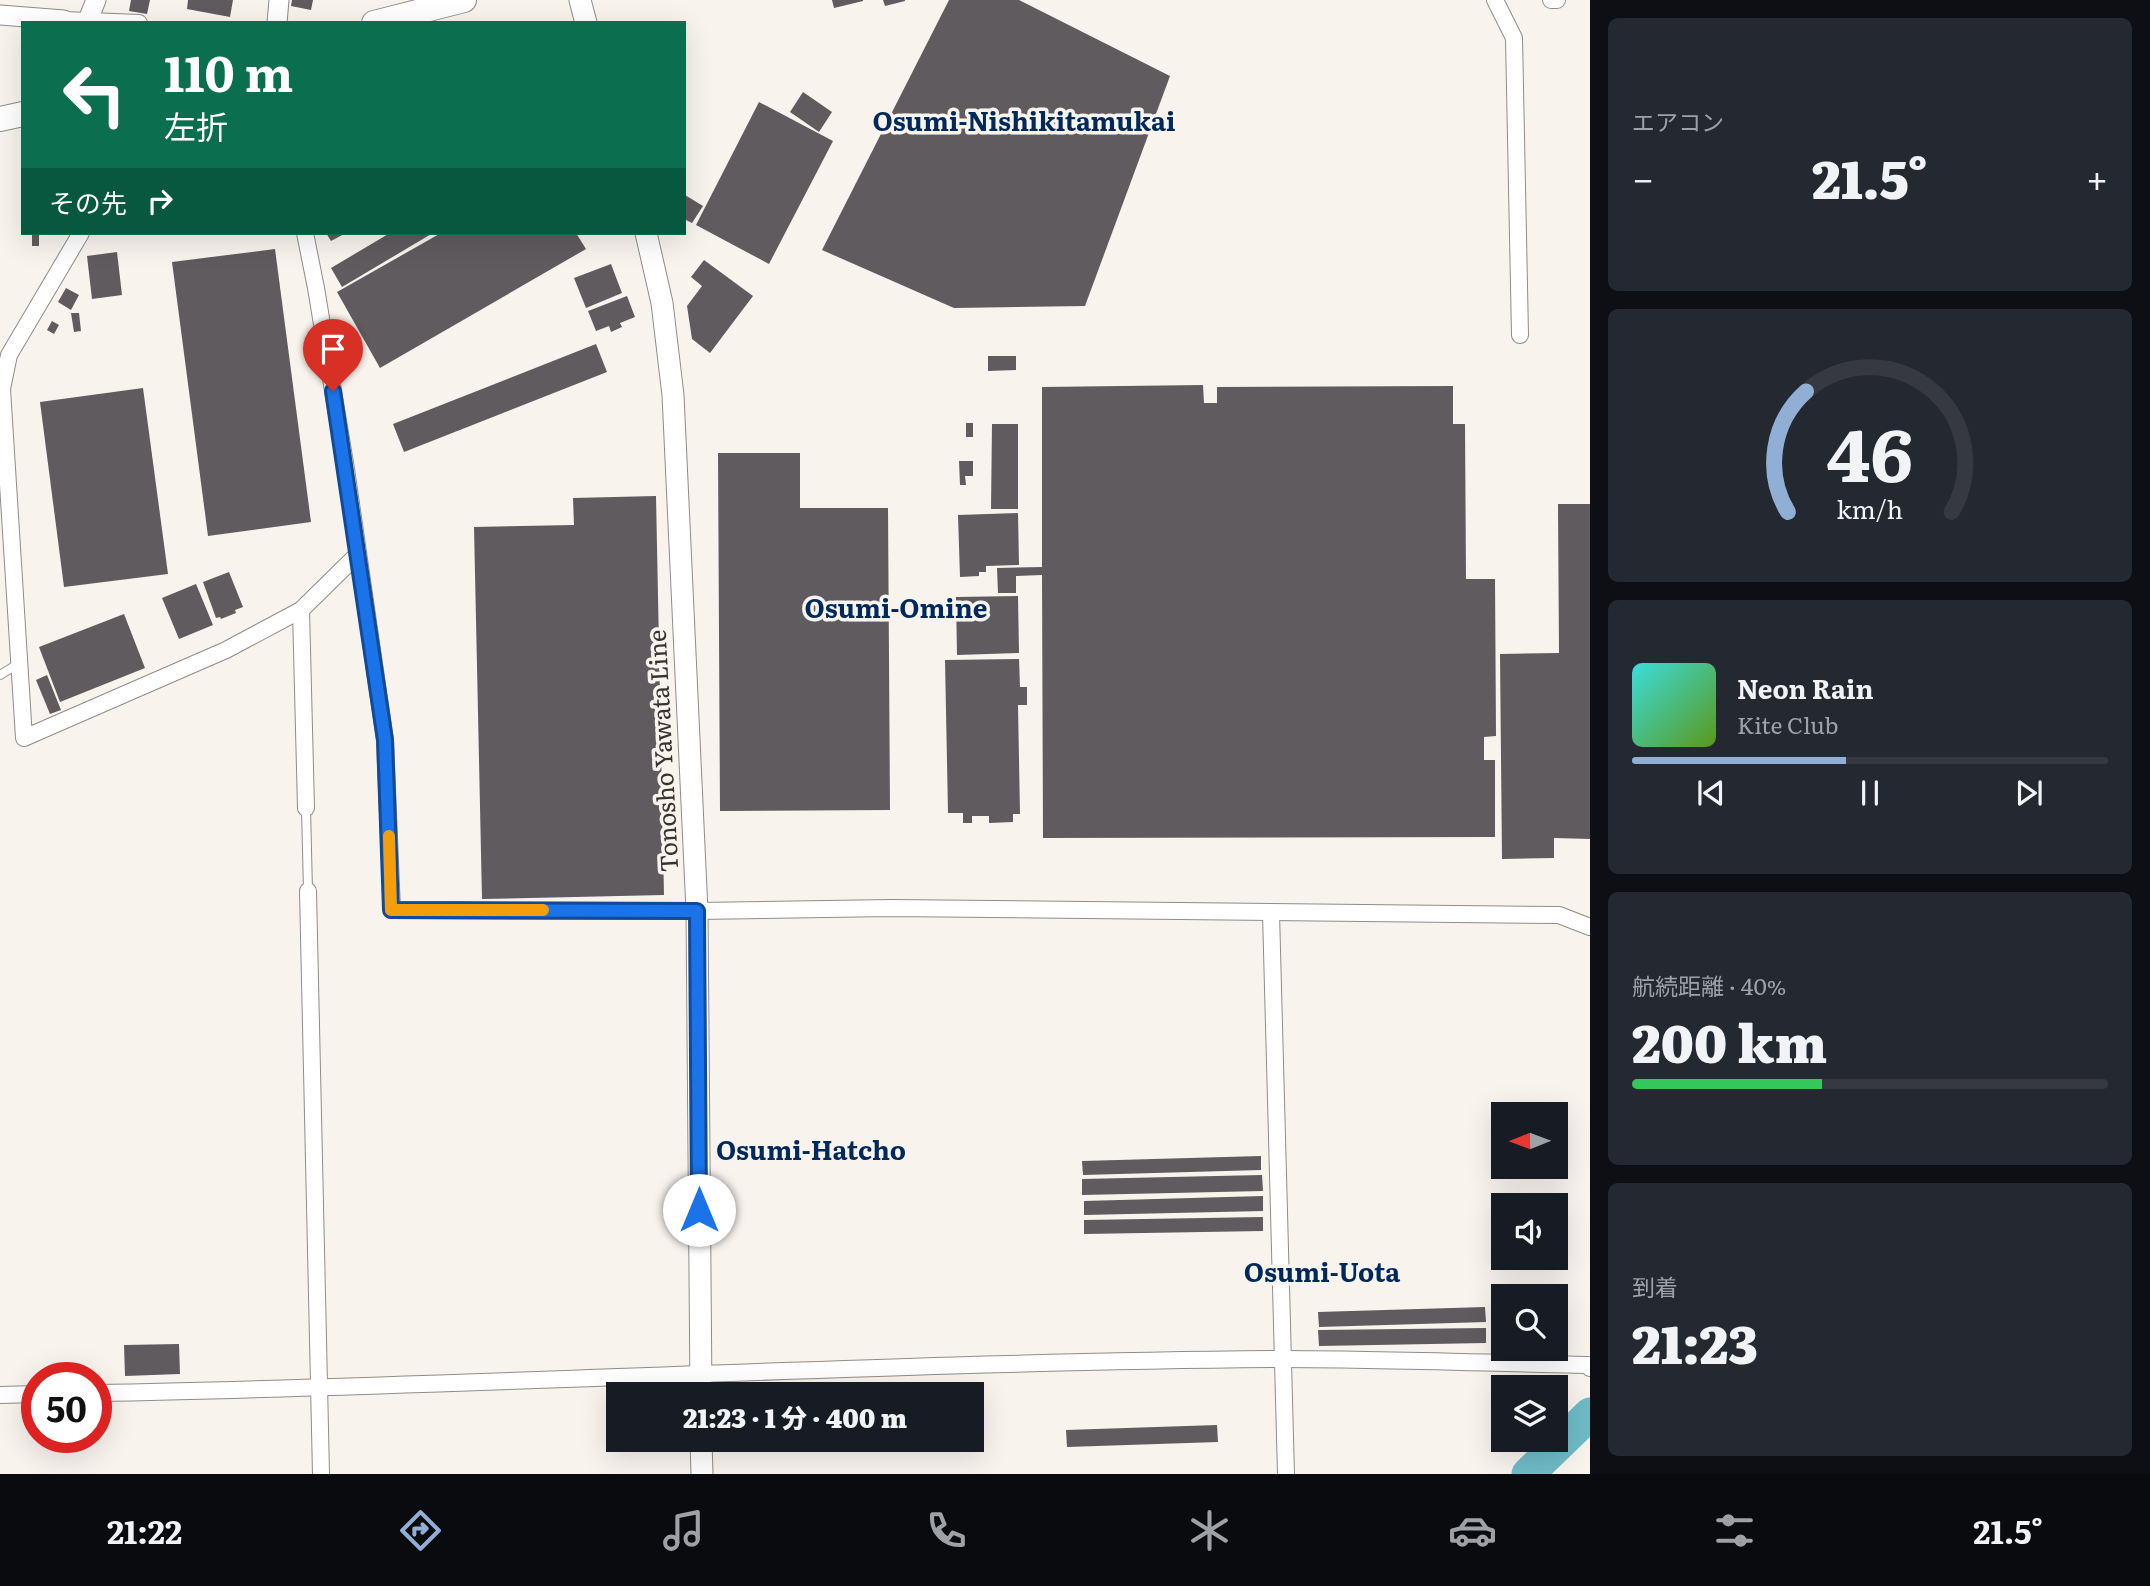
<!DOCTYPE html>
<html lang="ja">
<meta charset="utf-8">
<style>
body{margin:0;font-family:Literata,"Noto Sans JP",serif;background:#242831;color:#f1f3f6;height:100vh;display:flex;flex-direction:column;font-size:26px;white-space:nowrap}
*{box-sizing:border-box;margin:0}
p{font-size:23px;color:#9ea1a6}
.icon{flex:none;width:38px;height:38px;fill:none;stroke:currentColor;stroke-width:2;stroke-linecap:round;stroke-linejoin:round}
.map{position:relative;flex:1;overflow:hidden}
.sheet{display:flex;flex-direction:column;gap:18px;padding:18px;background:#0d0f14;width:560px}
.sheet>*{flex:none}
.banner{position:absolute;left:21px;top:21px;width:665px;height:214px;border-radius:0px;box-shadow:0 7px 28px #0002;background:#0b6e4f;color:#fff;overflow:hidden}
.needle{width:46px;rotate:269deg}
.controls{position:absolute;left:1491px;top:1102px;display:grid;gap:14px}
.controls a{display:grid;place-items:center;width:77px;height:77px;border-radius:0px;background:#171b24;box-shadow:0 7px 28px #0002;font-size:35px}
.speed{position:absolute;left:21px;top:1362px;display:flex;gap:14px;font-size:35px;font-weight:700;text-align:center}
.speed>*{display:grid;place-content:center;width:91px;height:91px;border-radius:50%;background:#171b24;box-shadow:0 7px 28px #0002;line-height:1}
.speed .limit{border:10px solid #d22;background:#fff;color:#111}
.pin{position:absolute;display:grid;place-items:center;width:60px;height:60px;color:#fff;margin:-72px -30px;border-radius:50% 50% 50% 0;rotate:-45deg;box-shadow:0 0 7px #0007}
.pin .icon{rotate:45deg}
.me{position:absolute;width:77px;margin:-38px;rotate:0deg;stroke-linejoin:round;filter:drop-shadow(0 0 5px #0008)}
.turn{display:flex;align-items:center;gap:24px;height:147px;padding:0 28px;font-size:32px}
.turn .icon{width:91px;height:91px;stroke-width:2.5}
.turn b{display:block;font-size:49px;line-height:60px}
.then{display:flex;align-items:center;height:66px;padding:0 28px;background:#0003;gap:14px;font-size:26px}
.big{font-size:52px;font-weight:800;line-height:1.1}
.sheet .widget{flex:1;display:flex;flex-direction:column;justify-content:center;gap:10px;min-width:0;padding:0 24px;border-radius:10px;background:#242831}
.sheet .dial{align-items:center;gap:0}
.dial svg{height:182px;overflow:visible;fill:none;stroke:#363941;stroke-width:7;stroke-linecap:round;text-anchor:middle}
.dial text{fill:#f1f3f6;stroke:none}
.song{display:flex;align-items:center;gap:21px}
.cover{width:84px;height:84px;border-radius:10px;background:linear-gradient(135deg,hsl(180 70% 55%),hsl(90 70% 35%))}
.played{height:7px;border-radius:4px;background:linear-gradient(90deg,#91afd5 45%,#363941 45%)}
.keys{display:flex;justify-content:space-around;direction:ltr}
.heat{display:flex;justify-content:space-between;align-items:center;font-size:38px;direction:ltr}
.charge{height:10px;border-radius:5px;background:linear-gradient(90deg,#34c759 40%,#363941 0)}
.trip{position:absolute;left:606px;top:1382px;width:378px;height:70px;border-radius:0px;background:#171b24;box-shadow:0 7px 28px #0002;font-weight:800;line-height:70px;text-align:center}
.tab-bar{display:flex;height:112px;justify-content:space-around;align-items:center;background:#090b0e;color:#9ea1a6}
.tab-bar .icon{width:49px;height:49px}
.tab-bar .active{color:#91afd5}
.tab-bar b{font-size:32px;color:#f1f3f6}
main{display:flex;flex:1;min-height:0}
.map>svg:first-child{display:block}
</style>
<main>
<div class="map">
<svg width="1590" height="1474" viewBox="0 0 1590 1474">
<rect width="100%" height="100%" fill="#f8f3ed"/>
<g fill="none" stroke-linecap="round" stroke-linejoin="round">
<!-- river -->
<path stroke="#6fbbc8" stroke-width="33" d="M1528,1474L1590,1414"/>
</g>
<!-- building -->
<g fill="#605b5e">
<path d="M131,0H150L147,14L129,11Z"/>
<path d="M188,0H233L230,17L187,9Z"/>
<path d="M292,0H313L311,10L291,6Z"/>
<path d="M832,0H863V1L834,8Z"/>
<path d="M883,0H905V1L885,6Z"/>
<path d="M949,0H1019L1170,76L1085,306L954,308L822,250Z"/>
<path d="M803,92L832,112L819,132L790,112Z"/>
<path d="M759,102L833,141L769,264L696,225Z"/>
<path d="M685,195L703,206L692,223L684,219Z"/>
<rect x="32" y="233" width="7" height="13"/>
<path d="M326,233H346L331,241Z"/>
<path d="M390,233H433L342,287L331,268Z"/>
<path d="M441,233H576L586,249L380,368L337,292Z"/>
<path d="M275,249L311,522L208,536L172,262Z"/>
<path d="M117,252L122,295L92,299L87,256Z"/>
<path d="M704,260L753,296L710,353L692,339L687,306L702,286L691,277Z"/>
<path d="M611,264L622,293L586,308L574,278Z"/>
<path d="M66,288L79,295L71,310L58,302Z"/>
<path d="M627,296L635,317L620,323L622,327L611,332L609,326L596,331L588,311Z"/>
<path d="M71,313H79L81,331L74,332Z"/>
<path d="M52,321L59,325L54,334L47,330Z"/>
<path d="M596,344L607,372L404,452L393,424Z"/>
<path d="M988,356H1016V370L988,371Z"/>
<path d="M1203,385L1204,403H1217V387L1453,386V424H1465L1466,579H1495L1496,736L1484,737V760H1495V837L1043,838L1042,575L1016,576V593H998L997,568L1042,567V387Z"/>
<path d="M143,388L168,574L64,587L40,402Z"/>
<rect x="966" y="423" width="7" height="14"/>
<path d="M992,424H1018V509H991Z"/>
<path d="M718,453H800V508H888L890,810L720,811Z"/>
<path d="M959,461H973V476H965L966,485H960Z"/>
<path d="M656,496L664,895L482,899L474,527L574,525L573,498Z"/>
<path d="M1558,504H1590V839L1554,838V858L1502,859L1500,654L1559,653Z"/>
<path d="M1018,513L1019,565L986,566V572H979V576L960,577L958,515Z"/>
<path d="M229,572L243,607L235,610L236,613L221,619L220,617L216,618L203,582Z"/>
<path d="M196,584L213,625L179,639L162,598Z"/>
<path d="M1018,596L1019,653L957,655L956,597Z"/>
<path d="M124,614L145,668L60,702L39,647Z"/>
<path d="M1019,659L1020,687H1027V705H1018L1020,814H1013V822L989,823V816H972V823H963V813H948L945,660Z"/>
<path d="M47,675L61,710L50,714L36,680Z"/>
<path d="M1261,1156V1170L1083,1175L1082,1161Z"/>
<path d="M1262,1175L1263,1191L1082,1195V1179Z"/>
<path d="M1263,1196V1211L1084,1215V1201Z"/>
<path d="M1263,1217V1231L1084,1234V1220Z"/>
<path d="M1485,1307L1486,1322L1319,1327L1318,1312Z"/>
<path d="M1486,1328V1343L1319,1346L1318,1330Z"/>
<path d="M179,1344L180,1374L125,1376L124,1345Z"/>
<path d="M1217,1425L1218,1442L1067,1447L1066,1430Z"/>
</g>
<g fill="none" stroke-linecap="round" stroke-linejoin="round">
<!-- service casing -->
<g stroke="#918c87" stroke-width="10">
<g id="service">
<path d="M0,675L18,664"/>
<path d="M306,808L308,891"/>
</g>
</g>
<!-- minor casing -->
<g stroke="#918c87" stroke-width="18">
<g id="minor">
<path d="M1495,0L1514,38L1520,335"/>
<path d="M1551,0H1557"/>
<path d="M64,20L139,23"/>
<path d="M81,233L9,355L2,389L24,738L226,650L301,610L357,555"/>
<path d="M305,233L316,288L346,469L385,740L392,910L697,911L891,908L1559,915L1590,927"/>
<path d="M301,610L306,808"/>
<path d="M308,891L321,1474"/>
<path d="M1271,913L1286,1474"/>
<path d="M96,1393C491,1386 886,1362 1281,1359C1383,1359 1486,1363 1588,1365L1590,1368"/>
<path d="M0,1395L37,1394"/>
</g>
</g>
<!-- tertiary casing -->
<g stroke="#918c87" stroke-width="21">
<g id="tertiary">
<path d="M0,15L64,20V23"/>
<path d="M88,20L96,0"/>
<path d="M277,23L279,0"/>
</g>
</g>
<!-- secondary casing -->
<g stroke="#918c87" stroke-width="23">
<g id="secondary">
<path d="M580,0L586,23"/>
<path d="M646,233L662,303L673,395L697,911L701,1395"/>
<path d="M701,1440L702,1474"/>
</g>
</g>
<!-- primary casing -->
<g stroke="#918c87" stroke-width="26">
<g id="primary">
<path d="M374,23L464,0"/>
<path d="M0,119L23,114"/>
</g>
</g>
<!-- service -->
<use href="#service" stroke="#fff" stroke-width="8"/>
<!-- minor -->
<use href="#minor" stroke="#fff" stroke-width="16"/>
<!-- tertiary -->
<use href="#tertiary" stroke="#fff" stroke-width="19"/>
<!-- secondary -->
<use href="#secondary" stroke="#fff" stroke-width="21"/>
<!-- primary -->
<use href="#primary" stroke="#fff" stroke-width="24"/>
</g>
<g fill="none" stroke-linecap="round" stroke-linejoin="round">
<!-- route casing -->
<g stroke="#114b97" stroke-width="18">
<path id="route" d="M333,391L385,740L391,910L697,911L699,1210"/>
</g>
<!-- route -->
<use href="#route" stroke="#1a73e8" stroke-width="12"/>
<!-- slow -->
<path stroke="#f59e0b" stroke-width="12" d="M389,836L391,910H543"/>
</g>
<g text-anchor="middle" stroke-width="7" stroke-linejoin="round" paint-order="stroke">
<!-- street labels -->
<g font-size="24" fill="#363432" stroke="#f8f3ed">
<text transform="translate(664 751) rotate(-93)" y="8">Tonosho Yawata Line</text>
</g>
<!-- neighbourhood labels -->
<g font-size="26" font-weight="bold" fill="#00295b" stroke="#f8f3ed">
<text x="1024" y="131">Osumi-Nishikitamukai</text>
<text x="896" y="618">Osumi-Omine</text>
<text x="811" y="1160">Osumi-Hatcho</text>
<text x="1322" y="1282">Osumi-Uota</text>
</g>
</g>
</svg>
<div class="controls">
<a><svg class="needle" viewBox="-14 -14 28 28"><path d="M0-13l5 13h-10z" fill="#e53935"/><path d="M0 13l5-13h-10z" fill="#9ea1a6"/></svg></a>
<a><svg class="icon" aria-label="sound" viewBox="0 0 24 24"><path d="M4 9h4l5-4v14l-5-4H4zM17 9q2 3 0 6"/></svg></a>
<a><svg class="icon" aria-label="search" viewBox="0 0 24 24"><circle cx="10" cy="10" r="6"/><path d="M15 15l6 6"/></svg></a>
<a><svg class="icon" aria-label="layers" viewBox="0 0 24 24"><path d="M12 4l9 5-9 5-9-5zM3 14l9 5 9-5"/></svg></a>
</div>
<div class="speed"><div class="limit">50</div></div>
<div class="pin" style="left:333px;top:391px;background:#d93025"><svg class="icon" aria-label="arrive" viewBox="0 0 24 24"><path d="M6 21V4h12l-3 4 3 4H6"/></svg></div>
<svg class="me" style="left:699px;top:1210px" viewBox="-20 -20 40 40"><circle r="19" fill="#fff"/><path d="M0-13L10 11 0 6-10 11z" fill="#1a73e8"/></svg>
<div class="trip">21:23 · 1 分 · 400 m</div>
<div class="banner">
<div class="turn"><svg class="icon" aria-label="left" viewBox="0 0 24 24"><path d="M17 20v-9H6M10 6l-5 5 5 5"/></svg><div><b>110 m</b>左折</div></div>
<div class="then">その先<svg class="icon" aria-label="right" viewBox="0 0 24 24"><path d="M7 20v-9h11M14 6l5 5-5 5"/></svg></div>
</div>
</div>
<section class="sheet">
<div class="widget"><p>エアコン</p>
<div class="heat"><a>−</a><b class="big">21.5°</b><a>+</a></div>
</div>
<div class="widget dial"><svg viewBox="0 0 100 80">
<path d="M14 69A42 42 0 1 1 86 69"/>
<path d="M14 69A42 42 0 0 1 22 16" stroke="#91afd5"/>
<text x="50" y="56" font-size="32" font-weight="700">46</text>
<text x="50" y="72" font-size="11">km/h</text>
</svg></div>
<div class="widget">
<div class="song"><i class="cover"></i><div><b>Neon Rain</b><p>Kite Club</p></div></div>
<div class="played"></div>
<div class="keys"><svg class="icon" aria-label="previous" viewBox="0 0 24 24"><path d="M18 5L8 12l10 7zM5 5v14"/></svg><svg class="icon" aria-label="pause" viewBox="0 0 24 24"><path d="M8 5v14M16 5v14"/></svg><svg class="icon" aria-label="next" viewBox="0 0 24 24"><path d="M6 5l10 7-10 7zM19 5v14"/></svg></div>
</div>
<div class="widget"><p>航続距離 · 40%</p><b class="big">200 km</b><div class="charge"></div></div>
<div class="widget"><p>到着</p><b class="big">21:23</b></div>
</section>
</main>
<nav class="tab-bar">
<b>21:22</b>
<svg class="icon active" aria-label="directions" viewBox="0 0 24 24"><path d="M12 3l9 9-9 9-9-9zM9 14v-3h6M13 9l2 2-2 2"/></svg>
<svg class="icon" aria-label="music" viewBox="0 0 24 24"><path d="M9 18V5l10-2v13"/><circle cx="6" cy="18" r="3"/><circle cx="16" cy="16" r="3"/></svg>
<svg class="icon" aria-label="phone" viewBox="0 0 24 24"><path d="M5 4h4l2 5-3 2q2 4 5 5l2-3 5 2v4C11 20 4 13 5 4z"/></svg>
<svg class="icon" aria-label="climate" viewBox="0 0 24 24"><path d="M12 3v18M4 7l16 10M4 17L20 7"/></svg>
<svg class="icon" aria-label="car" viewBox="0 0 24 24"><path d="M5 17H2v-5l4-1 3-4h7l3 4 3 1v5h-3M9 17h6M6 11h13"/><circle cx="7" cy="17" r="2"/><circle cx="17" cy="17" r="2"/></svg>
<svg class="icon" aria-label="filters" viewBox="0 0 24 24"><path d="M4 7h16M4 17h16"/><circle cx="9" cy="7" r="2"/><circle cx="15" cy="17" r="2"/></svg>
<b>21.5°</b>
</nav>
